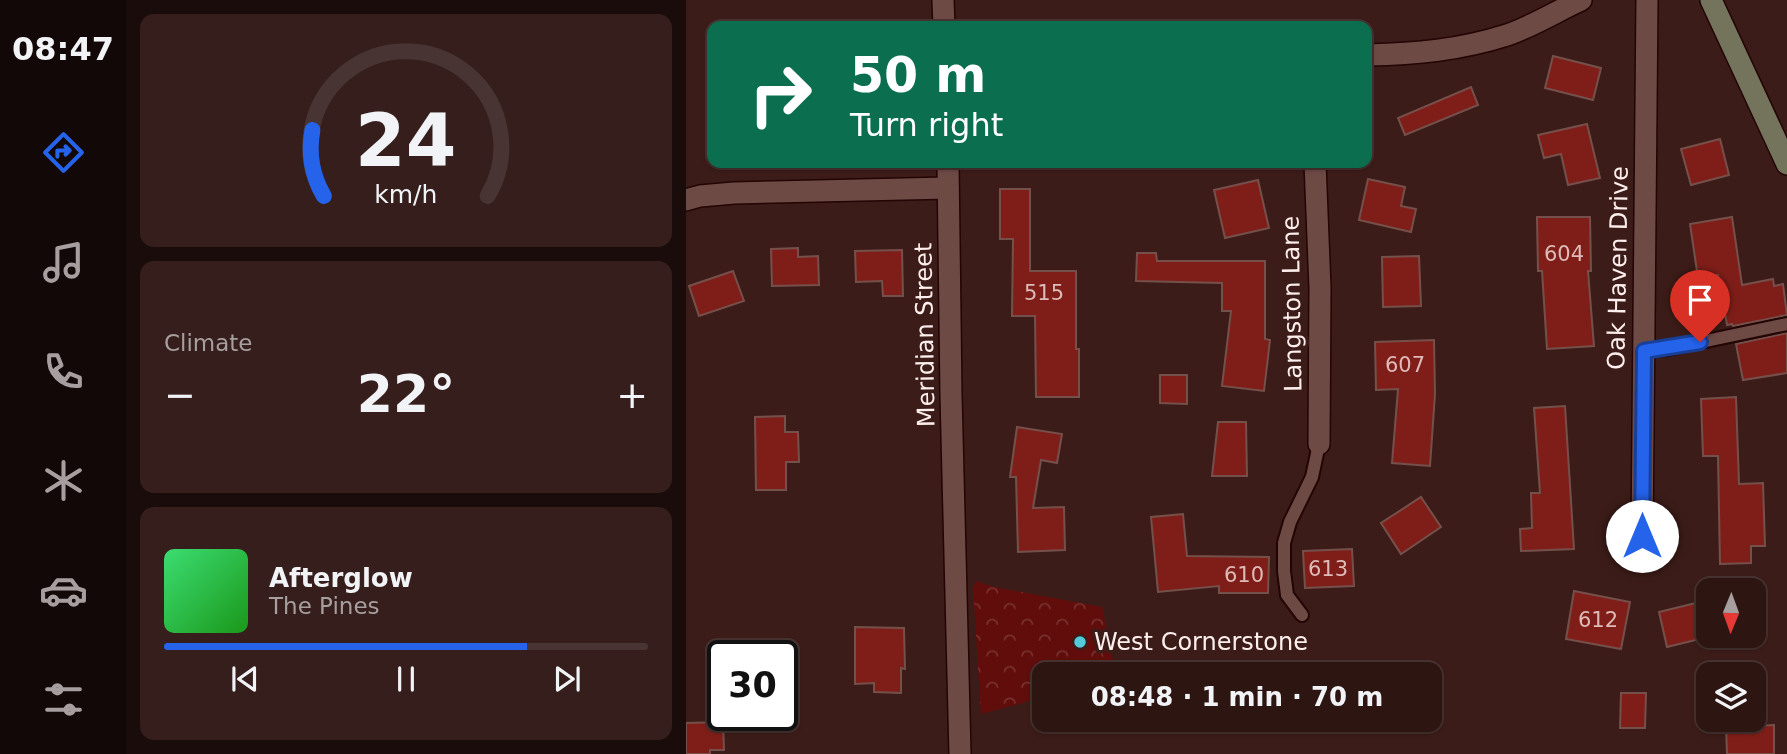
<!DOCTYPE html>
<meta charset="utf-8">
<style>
body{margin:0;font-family:"DejaVu Sans",sans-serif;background:#351e1b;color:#f1f3f6;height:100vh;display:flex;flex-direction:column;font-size:26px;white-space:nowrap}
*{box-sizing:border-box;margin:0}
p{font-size:23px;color:#a79f9f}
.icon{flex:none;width:38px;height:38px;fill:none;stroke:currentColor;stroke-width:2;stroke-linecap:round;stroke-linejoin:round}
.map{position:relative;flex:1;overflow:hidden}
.sheet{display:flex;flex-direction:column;gap:14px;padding:14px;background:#190c0a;width:560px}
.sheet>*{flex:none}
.hud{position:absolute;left:21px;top:21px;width:665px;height:147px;border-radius:14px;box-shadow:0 2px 5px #0004,0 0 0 2px #483432;background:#0b6e4f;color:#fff;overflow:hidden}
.needle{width:46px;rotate:181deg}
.tools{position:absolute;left:1010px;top:578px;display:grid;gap:14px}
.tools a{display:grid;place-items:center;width:70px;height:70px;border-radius:14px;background:#2d1512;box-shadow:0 2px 5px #0004,0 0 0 2px #483432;font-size:35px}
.speed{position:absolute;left:21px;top:640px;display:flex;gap:14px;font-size:35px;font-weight:700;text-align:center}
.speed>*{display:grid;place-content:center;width:91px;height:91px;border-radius:50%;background:#2d1512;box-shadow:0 2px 5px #0004,0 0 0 2px #483432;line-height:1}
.speed .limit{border:4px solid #111;border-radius:10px;background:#fff;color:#111}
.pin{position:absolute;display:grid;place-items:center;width:60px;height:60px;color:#fff;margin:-72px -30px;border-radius:50% 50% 50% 0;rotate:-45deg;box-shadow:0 0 7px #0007}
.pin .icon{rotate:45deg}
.me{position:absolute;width:77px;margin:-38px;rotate:0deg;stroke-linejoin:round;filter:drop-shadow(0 0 5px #0008)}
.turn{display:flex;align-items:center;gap:24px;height:147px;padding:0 28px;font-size:32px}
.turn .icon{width:91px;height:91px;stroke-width:2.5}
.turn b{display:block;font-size:49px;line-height:60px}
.big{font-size:52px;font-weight:700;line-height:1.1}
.sheet .tile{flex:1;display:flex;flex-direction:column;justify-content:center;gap:10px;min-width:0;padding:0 24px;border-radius:14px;background:#351e1b}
.sheet .dial{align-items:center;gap:0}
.dial svg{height:182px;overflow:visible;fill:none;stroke:#483432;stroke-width:7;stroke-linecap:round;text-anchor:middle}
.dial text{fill:#f1f3f6;stroke:none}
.song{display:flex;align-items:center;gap:21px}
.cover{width:84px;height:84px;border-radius:10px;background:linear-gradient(135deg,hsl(140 70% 55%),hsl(120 70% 35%))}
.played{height:7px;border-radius:4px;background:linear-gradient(90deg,#2563eb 75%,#483432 75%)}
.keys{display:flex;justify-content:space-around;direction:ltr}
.heat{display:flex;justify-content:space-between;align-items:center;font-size:38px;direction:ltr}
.trip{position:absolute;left:346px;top:662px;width:410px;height:70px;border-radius:14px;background:#2d1512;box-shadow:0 2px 5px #0004,0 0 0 2px #483432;font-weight:700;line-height:70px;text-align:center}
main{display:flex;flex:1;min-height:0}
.tab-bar{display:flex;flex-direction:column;width:126px;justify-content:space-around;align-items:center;background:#120807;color:#a79f9f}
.tab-bar .icon{width:49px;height:49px}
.tab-bar .on{color:#2563eb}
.tab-bar b{font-size:32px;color:#f1f3f6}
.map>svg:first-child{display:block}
</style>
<main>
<nav class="tab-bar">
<b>08:47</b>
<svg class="icon on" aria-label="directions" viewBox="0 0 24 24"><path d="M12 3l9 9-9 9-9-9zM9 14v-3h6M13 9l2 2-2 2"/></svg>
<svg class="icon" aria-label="music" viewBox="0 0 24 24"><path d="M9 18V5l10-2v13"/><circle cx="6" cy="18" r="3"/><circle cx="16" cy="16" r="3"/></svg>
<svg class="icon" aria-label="phone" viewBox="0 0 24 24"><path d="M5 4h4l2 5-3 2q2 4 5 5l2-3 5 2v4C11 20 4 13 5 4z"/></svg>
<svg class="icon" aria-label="climate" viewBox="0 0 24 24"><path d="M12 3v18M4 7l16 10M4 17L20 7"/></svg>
<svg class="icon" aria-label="car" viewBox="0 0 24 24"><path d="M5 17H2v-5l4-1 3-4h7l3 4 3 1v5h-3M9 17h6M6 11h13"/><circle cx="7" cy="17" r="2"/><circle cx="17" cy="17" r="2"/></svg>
<svg class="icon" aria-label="filters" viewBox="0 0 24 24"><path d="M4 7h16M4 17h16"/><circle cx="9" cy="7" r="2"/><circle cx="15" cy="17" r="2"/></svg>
</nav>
<section class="sheet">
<div class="tile dial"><svg viewBox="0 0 100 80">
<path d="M14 69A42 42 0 1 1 86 69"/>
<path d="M14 69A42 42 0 0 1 9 40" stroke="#2563eb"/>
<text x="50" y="56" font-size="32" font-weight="700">24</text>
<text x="50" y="72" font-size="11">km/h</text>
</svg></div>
<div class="tile"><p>Climate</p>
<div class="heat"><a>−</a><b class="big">22°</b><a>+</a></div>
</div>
<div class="tile">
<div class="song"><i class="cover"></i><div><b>Afterglow</b><p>The Pines</p></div></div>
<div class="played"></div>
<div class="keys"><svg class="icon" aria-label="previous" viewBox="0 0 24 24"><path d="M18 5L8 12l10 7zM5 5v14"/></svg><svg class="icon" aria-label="pause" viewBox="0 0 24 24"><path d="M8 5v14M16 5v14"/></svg><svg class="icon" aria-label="next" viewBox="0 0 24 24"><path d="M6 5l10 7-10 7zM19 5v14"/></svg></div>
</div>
</section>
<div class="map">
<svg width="1101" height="754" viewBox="0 0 1101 754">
<defs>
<pattern id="forest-crowns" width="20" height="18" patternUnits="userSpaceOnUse" patternTransform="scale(1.75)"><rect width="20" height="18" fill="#600d0b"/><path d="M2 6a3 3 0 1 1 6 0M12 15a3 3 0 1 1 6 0" fill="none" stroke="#78312f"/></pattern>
</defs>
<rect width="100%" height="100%" fill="#3c1c18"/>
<!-- forest -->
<path fill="url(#forest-crowns)" d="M290,581L308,587L416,607L430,674H359V697L295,714L287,588Z"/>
<!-- building -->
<g fill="#7f1e19" stroke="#75504b" stroke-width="2">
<path d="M867,56L915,68L907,100L859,88Z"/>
<path d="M785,87L792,105L719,135L712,118Z"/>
<path d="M901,124L914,178L882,185L875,154L858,158L852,135Z"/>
<path d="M1034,139L1043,175L1005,185L995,149Z"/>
<path d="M682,179L719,187L715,206L730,209L725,232L673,220Z"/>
<path d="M572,180L583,228L539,238L528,190Z"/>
<path d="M314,189H344V271H390V349H393V397H350L349,316H326L327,239H314Z"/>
<path d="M851,217H904L905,271H902L908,346L861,349L856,271H852Z"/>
<path d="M1046,217L1056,285L1087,279L1088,286L1097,284L1101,315L1047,326L1046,324L1041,325L1032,275L1012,278L1004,224Z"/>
<path d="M112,248V257L132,256L133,285L86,286L85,249Z"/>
<path d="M216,250L217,296H197L196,281L170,282L169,251Z"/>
<path d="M451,253H470L471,261H579V339L584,340L578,391L536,386L545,311H536V283L450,281Z"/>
<path d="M733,256L735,306L697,307L696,257Z"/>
<path d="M47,271L58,301L13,316L3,286Z"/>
<path d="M1101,333V373L1057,380L1050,344Z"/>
<path d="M748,340L749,394L744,466L706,463L712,389L690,390L689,342Z"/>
<path d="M474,375H501V404L474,403Z"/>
<path d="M1050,397L1053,484L1077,483L1079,546H1065V563L1034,564L1032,456H1017L1015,399Z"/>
<path d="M879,406L888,549L835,551L834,529L846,528L845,493H854L848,408Z"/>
<path d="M99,416V432H112L113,462H100V490H70L69,417Z"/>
<path d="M532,422H560L561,476H526Z"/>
<path d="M331,427L376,434L371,463L355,460L347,508L378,507L379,550L332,552L330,477H324Z"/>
<path d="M735,497L755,527L715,554L695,523Z"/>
<path d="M497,514L501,556L583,557L582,593H533V586L472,592L465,517Z"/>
<path d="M666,549L668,586L619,588L617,551Z"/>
<path d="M888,591L944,602L935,649L880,639Z"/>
<path d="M1022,600V637L981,647L973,612Z"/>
<path d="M169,627L218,628L219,669L215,668V693L188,692V683L169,684Z"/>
<path d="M935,693H960L959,728H934Z"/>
<path d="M37,722L38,750H24V754H0V723Z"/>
<path d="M1088,725V754H1041L1040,727Z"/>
</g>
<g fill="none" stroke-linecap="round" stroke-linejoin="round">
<!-- lane casing -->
<g stroke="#220504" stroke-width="16">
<g id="lane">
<path d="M958,351L982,349L1101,324"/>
<path d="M616,615L601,595L598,571V543L604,522L626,477L633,444"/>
</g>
</g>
<!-- street casing -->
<g stroke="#220504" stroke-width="24">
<g id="street">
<path d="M257,0L258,26"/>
<path d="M681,55C730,54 774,50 821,35C845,27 871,11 895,0"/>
<path d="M262,163L265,395L274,754"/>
<path d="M629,163L634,288L633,444"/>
<path d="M0,200L14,196L48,193L262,188"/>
<path d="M956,536L961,0"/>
</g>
</g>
<!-- secondary casing -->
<g stroke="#220504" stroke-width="24">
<path id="secondary" d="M1025,0L1101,164"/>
</g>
<!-- lane -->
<use href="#lane" stroke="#6e4a45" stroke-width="12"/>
<!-- street -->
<use href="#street" stroke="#6e4a45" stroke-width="21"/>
<!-- secondary -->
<use href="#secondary" stroke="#74735b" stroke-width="21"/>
</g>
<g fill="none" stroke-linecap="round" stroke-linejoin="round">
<!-- route casing -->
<g stroke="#184099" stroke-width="18">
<path id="route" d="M956,536L958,351L1014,342"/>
</g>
<!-- route -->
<use href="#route" stroke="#2563eb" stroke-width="12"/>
</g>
<!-- markers -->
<circle fill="#53cbdb" stroke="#3c1c18" stroke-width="2.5" cx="394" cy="642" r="7"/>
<g text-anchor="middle" stroke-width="7" stroke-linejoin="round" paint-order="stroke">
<!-- number labels -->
<g font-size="21" fill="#debbb8">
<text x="878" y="261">604</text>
<text x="358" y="300">515</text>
<text x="719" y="372">607</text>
<text x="642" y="576">613</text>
<text x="558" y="582">610</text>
<text x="912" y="627">612</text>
</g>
<!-- street labels -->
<g font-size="24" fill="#fdefed" stroke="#3c1c18">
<text transform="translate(932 268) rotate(-89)" y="8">Oak Haven Drive</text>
<text transform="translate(606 304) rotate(-91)" y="8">Langston Lane</text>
<text transform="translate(239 335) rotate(-91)" y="8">Meridian Street</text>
</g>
<!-- poi labels -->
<g font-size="24" fill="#fdefed" stroke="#3c1c18" text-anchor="start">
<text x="408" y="650">West Cornerstone</text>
</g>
</g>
</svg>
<div class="tools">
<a><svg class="needle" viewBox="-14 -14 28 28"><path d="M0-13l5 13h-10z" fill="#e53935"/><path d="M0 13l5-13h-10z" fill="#a79f9f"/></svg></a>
<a><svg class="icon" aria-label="layers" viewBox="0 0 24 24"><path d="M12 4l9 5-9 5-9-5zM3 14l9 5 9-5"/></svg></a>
</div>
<div class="speed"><div class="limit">30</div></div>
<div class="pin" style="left:1014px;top:342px;background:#d93025"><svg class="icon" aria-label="arrive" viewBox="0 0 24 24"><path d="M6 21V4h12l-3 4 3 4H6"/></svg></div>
<svg class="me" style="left:956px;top:536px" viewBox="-20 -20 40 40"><circle r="19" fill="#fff"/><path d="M0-13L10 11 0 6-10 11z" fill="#2563eb"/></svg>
<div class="trip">08:48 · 1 min · 70 m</div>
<div class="hud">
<div class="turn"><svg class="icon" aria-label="right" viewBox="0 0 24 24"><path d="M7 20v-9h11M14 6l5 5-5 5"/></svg><div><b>50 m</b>Turn right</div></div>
</div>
</div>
</main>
